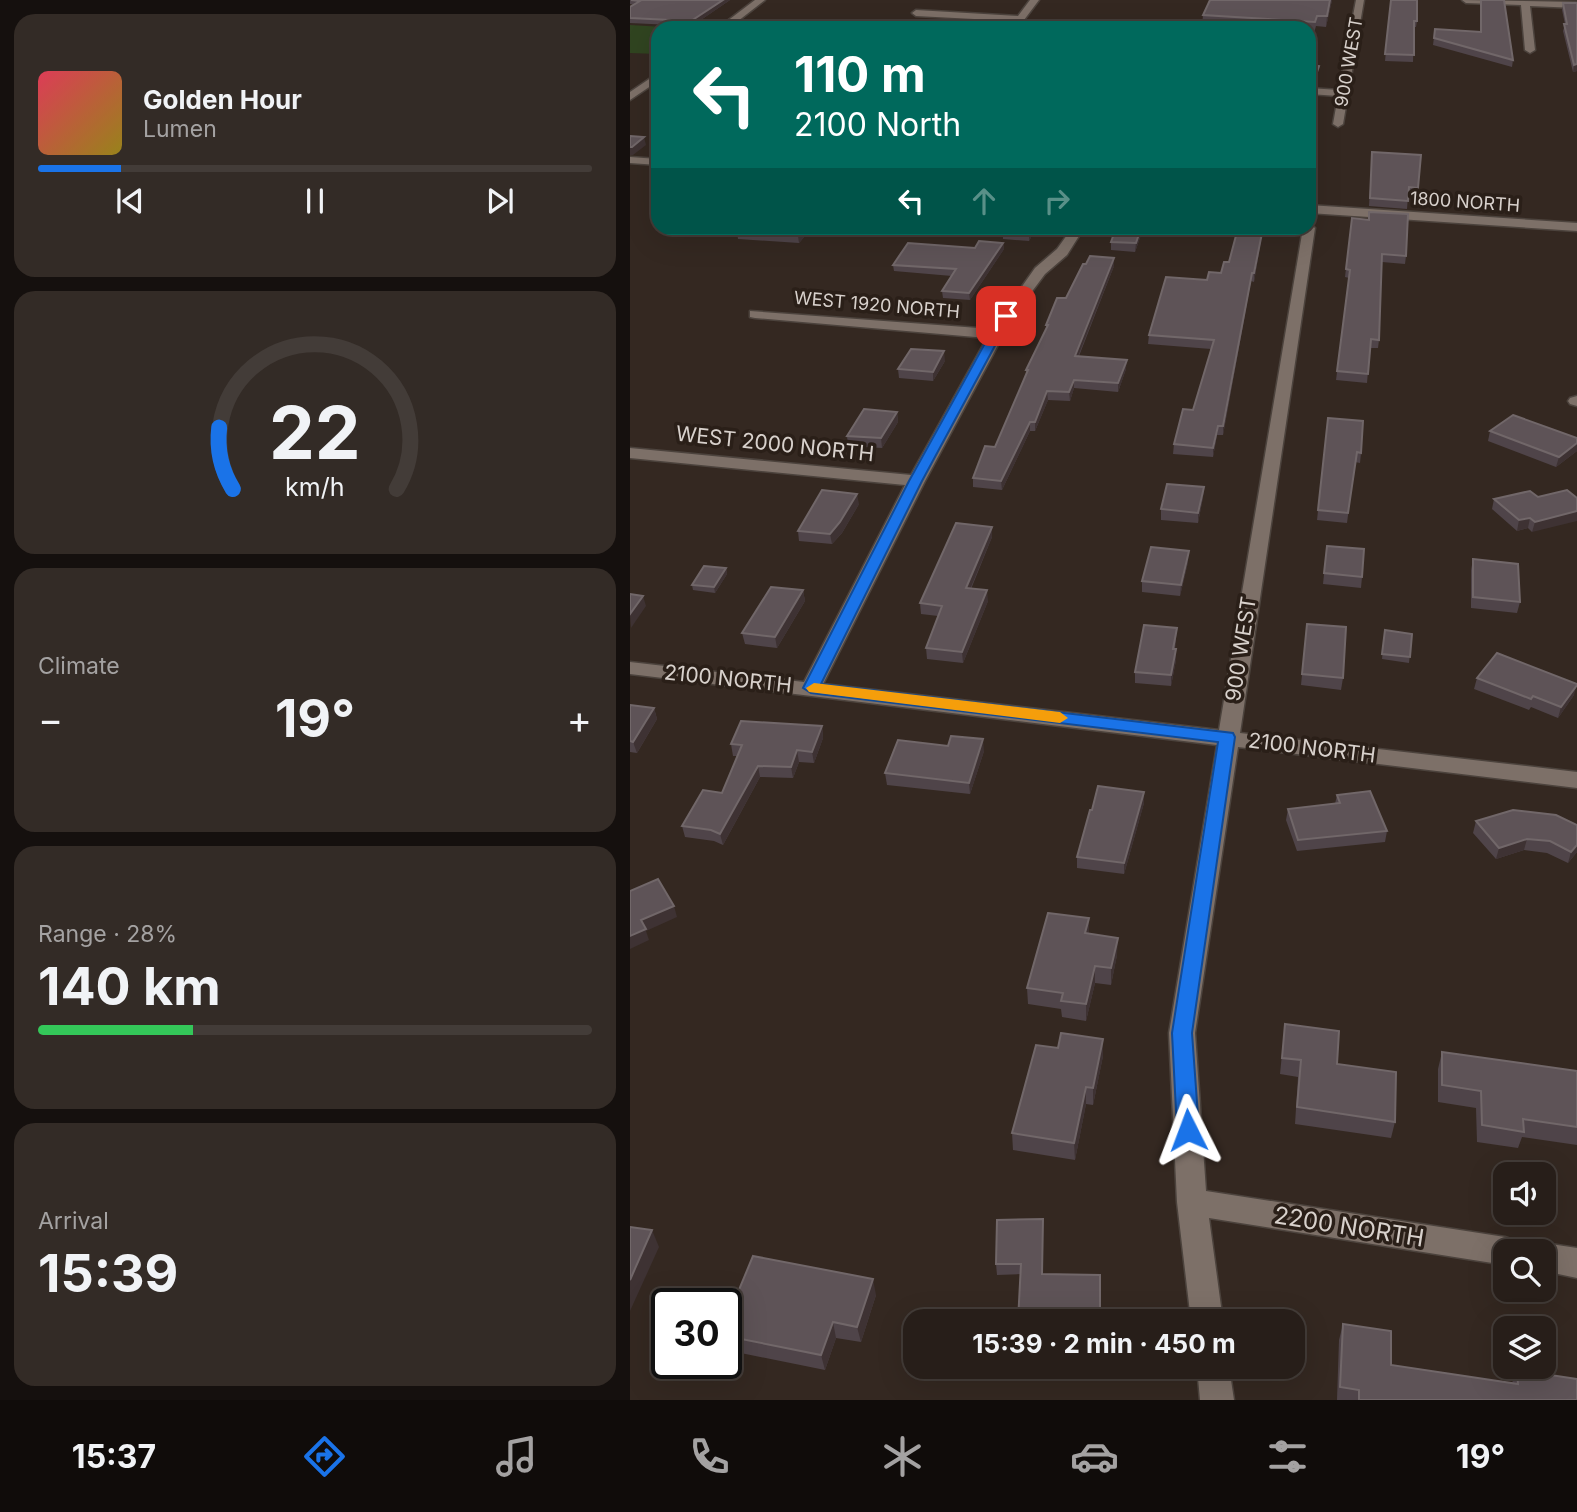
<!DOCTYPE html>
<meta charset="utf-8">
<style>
body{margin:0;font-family:Inter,sans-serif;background:#332b26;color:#f1f3f6;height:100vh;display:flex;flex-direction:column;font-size:26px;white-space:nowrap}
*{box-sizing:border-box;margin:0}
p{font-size:23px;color:#a4a2a2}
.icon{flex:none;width:38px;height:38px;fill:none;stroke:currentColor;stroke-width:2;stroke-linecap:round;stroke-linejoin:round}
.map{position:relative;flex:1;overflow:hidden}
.panel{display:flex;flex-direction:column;gap:14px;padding:14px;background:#15100e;width:630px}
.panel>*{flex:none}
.hud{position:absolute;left:21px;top:21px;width:665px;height:214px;border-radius:21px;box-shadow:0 7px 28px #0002,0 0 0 2px #433c38;background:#00695c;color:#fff;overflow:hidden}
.fabs{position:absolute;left:863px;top:1162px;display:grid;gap:14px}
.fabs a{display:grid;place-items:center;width:63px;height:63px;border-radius:14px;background:#271e19;box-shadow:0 7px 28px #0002,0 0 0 2px #433c38;font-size:35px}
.speed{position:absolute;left:21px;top:1288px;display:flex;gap:14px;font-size:35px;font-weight:700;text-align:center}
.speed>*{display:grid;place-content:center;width:91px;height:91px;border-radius:50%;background:#271e19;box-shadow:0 7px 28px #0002,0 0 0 2px #433c38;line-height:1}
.speed .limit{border:4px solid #111;border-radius:10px;background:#fff;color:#111}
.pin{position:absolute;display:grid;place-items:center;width:60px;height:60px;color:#fff;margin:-30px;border-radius:14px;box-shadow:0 4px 10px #0006}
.me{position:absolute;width:77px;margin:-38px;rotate:357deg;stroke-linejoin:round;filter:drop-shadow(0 0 5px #0008)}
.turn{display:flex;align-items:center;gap:24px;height:147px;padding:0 28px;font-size:32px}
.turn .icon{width:91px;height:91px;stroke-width:2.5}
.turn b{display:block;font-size:49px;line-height:60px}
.lanes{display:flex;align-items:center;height:66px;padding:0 28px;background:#0003;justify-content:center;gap:35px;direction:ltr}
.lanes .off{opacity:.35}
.big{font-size:52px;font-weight:700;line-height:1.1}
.panel .tile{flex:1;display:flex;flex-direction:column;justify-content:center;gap:10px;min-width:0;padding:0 24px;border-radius:21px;background:#332b26}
.panel .dial{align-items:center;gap:0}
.dial svg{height:182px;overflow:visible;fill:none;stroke:#433c38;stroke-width:7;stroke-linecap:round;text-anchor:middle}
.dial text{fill:#f1f3f6;stroke:none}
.song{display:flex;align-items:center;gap:21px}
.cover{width:84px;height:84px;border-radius:10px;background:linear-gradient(135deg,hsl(350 70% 55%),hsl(50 70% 35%))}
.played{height:7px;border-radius:4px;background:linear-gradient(90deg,#1a73e8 15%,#433c38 15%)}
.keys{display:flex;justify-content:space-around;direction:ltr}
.heat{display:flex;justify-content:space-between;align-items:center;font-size:38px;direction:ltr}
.charge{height:10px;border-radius:5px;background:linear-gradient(90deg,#34c759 28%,#433c38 0)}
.trip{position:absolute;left:273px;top:1309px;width:402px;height:70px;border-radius:21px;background:#271e19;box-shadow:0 7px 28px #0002,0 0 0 2px #433c38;font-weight:700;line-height:70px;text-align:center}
.dock{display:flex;height:112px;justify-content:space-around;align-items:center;background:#100c0a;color:#a4a2a2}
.dock .icon{width:49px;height:49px}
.dock .selected{color:#1a73e8}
.dock b{font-size:32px;color:#f1f3f6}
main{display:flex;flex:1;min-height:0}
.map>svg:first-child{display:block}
</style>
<main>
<section class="panel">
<div class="tile">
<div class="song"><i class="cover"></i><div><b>Golden Hour</b><p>Lumen</p></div></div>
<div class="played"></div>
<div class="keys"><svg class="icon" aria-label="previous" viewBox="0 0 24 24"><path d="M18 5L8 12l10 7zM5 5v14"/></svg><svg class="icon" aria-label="pause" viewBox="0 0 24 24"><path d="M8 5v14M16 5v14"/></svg><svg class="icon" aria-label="next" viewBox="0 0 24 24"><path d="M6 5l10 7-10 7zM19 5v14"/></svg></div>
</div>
<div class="tile dial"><svg viewBox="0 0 100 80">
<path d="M14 69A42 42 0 1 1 86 69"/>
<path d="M14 69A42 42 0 0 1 8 42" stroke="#1a73e8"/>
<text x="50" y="56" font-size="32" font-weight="700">22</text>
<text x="50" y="72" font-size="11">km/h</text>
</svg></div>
<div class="tile"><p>Climate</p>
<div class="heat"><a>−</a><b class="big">19°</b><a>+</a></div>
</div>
<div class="tile"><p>Range · 28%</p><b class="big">140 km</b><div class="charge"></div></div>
<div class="tile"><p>Arrival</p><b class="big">15:39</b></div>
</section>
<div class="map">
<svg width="947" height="1400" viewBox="0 0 947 1400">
<rect width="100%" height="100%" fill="#342821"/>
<!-- green -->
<path fill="#304420" d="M0,25L51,28H28V54L0,53Z"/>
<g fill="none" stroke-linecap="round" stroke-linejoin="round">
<!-- minor casing -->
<g stroke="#4c433d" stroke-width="3">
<g id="minor">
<path d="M125,0H135L99,28H88Z"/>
<path d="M400,0H409L388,28H378L383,21L286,16L282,13L286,10L388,16Z"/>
<path d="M726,0H734L713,124L708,127L703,124L708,96L679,94V88L709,90Z"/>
<path d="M832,0L947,2V8L900,6L905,50L900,53L895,50L891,5L836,3Z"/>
<path d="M28,73V81L0,100V92Z"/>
<path d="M0,157L28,159V165L0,163Z"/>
<path d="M679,205L947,223V231L679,213Z"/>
<path d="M679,224L685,228L610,733L947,772V788L608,747L565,1033L576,1191L875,1237L886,1241L890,1251H875V1265L579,1218L593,1321H561L547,1202L539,1033L587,745L0,674V662L174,682L275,485L0,458V448L281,475L357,338L125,318L120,317V311L362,329L405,268L427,249L442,228H454L437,255L415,274L383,317L295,481L193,684L589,730L673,228H679Z"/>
<path d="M947,396V406L940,404L938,401L940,398Z"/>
<path d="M914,1243L947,1248V1278L914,1271V1251H901L903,1247Z"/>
<path d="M567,1367H599L604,1400H570Z"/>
</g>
</g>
<!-- minor -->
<use href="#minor" fill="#7d7068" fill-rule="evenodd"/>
</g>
<!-- wall -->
<g fill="#4f4449">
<path d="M0,0H100L62,26L0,23V7L4,5L0,4Z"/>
<path d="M702,0L696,27L686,26L684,33H679V28H607L572,26L573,15Z"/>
<path d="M761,0L787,21L786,27H784L783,62L755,61Z"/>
<path d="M850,0L883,60L882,67L803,45L805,29L850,32Z"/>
<path d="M933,3H947V71L943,72L933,31L935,24L932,10Z"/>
<path d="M742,152L791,155L786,196H778L777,209L739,206Z"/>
<path d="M739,212L776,256L775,264L752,262L749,340L748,348H740L737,383L706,380L719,278L715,277L722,218L738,220Z"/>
<path d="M182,228L169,243L108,239L107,231Z"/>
<path d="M375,228H406L399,241L373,239V231Z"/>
<path d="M486,228H512V232L505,252L481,250V242Z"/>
<path d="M633,228L624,282L621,281L593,435H587L583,457L543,454L544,444L563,410L581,349L518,344L519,335L577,280L591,273L599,262Z"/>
<path d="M373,243L374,249L340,300L313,298L312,291L322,276L264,271L263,265Z"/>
<path d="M484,266L449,356L496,369L488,392L444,388L440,401L418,400L405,431H400L372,490L343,487V478L365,447L396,376V370L416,329V325L436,298Z"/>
<path d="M315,361L303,381L269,378L268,369Z"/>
<path d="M267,412L268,422L252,448L218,446L217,436Z"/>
<path d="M698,418L731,453L730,463L725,462L717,523L687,520Z"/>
<path d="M860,431L947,438V451L926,467L858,441Z"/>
<path d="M574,487L573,497L568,523L531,520V509Z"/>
<path d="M908,497L947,498L902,532L898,528L887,531L862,509L864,499Z"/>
<path d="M229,504L212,533L202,544L169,541L168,531Z"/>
<path d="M362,527V537L341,589L358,601L333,663L297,659L296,648L308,616L291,614L290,603Z"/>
<path d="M697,546L732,577L731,588L693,584Z"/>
<path d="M843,559L890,602L887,613L841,608V570Z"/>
<path d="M558,562L550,596L512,592V581Z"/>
<path d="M96,568L97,574L85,593L63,590L62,585Z"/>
<path d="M173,590L175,601L147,648L115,644L112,633Z"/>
<path d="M677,624L713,678L711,690L671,685Z"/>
<path d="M547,628L545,649L546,660L541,686L505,683V672Z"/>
<path d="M755,630L782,634L779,663L752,659Z"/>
<path d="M847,678L944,695L928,718L901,707L899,710L844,689Z"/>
<path d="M0,705L24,708L27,719L7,753L0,752Z"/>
<path d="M192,726L193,738L184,763L169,762L163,778L130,777L93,845L84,841L55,837L52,826L92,793L108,756H103L101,744Z"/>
<path d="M354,751L340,794L257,785L255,773Z"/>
<path d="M707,795L757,831L755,842L667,851L656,820L658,809L705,804Z"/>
<path d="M514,803L494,874L447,868V857L462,810Z"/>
<path d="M883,810L947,852L938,863L917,853L894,850L866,859L843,833L846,821Z"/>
<path d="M459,934L487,955L481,985L465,983L456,1021L432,1017L431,1009L398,1004L397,988Z"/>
<path d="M655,1024L765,1122L761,1138L665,1124L668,1077L650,1074Z"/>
<path d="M428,1048L473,1056L463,1105L456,1104L445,1160L383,1150L382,1133Z"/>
<path d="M812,1052L947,1071V1145L892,1137L888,1148L847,1142L846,1108L808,1102V1069Z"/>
<path d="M413,1230V1274L470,1275V1321H388L391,1274L367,1275L366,1264Z"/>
<path d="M246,1295L231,1342L206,1338L195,1370L96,1350V1321Z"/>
<path d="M713,1324L761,1365L882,1383L887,1370L947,1400H707L709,1340Z"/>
<path d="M386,1367H415V1378H387Z"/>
</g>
<!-- shaded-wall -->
<g fill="#3e3233">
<path d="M93,0H100L62,26L61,21Z"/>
<path d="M700,0H702L696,27L697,16Z"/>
<path d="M947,64V71L943,72L944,65Z"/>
<path d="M689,66L684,86L679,87V80Z"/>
<path d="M14,137L16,145L3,155H0V147Z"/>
<path d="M175,228H182L169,243L168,236Z"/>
<path d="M401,228H406L399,241V232Z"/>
<path d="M511,228H512V232L505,252L506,243Z"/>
<path d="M633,228L632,235L624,282V273Z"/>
<path d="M373,243L374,249L340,300L339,293Z"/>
<path d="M484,258V266L445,364V356Z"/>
<path d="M622,273L621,281L593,435V426Z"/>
<path d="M314,351L315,361L303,381V372Z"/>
<path d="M497,360L496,369L488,392V383Z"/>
<path d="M444,380V388L440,401L439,392Z"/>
<path d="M417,391L418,400L405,431V422Z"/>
<path d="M267,412L268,422L252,448L251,438Z"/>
<path d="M400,422V431L372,490L371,481Z"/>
<path d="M588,426L587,435L583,457V448Z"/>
<path d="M947,443V451L926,467L929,457Z"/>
<path d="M574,487L573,497L568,523V513Z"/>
<path d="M227,494L229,504L212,533L202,544L200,534Z"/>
<path d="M947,511V521L902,532L905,522Z"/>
<path d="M900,518L898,528L887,531L889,520Z"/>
<path d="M362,527V537L336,599V588Z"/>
<path d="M559,551L558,562L550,596L551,585Z"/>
<path d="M96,568L97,574L85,593L84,587Z"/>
<path d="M173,590L175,601L147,648L145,637Z"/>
<path d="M357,590L358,601L333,663L332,652Z"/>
<path d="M13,596L16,606L1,628L0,614Z"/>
<path d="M546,649V660L541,686V675Z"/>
<path d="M947,685L944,695L928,718L931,707Z"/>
<path d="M24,708L27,719L7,753L3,742Z"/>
<path d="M192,726L193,738L184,763L182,752Z"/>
<path d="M353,739L354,751L340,794L339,783Z"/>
<path d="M167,750L169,762L163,778L161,767Z"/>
<path d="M128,766L130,777L93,845L90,834Z"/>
<path d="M514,792V803L494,874V863Z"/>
<path d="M897,839L894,850L866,859L869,848Z"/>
<path d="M947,845V852L938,863L941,852Z"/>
<path d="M44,906L47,917L16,931L19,940L0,949V936L11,920Z"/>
<path d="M459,918V935L455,933Z"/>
<path d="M488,938L487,955L481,985V968Z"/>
<path d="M465,966V983L456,1021V1004Z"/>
<path d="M473,1039V1056L463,1105V1088Z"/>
<path d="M456,1087V1104L445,1160L444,1143Z"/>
<path d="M22,1230L29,1247L0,1311V1280Z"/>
<path d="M243,1279L246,1295L231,1342L227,1327Z"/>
<path d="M203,1322L206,1338L195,1370L191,1355Z"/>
</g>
<!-- building -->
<g fill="#5e5357" stroke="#716769" stroke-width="2">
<path d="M1,0H93L61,21L0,18V7L10,1Z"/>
<path d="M580,0H700L697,16H687L685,22L573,15Z"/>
<path d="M761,0H787V21H784V55L755,54Z"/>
<path d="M851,0H874L883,60L804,38L805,29L851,32Z"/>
<path d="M933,3H947V64L944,65L934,24H937Z"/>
<path d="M679,65L689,66L685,78L679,80Z"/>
<path d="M679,89H682L680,97H683L679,117Z"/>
<path d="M0,136L14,137L2,147H0Z"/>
<path d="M742,152L791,155L788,188L779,187L778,201L740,198Z"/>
<path d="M739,212L778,214L776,256L752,254L749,340L741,339L738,374L707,371L720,270L716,269L722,218L739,220Z"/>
<path d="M110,228H175L168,236L107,231Z"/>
<path d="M375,228H401L399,232L373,231Z"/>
<path d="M486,228H511L506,243L481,242Z"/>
<path d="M608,228H633L624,273H622L593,426H588L583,448L544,444L553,409L563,410L584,340L519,335L536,277L577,280L579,272L591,273L594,262H599Z"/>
<path d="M349,241L373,243L339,293L312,291L326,269L263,265L278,243L345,248Z"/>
<path d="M460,256L484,258L445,356L497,360L488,383L444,380L439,392L417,391L405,422H400L371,481L343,478L355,446L365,447L398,370H396L418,325H416L427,298H436L453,264H456Z"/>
<path d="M281,349L314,351L303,372L268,369Z"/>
<path d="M234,409L267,412L251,438L217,436Z"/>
<path d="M883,415L947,438V443L929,457L860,431Z"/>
<path d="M698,418L733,421L731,453L727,452L718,513L688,510Z"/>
<path d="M537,484L574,487L568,513L531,509Z"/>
<path d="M192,490L227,494L210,522L200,534L168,531Z"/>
<path d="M937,490L947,498V511L905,522L900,518L889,520L864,499L900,491L908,497Z"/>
<path d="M326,523L362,527L336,588L357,590L332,652L296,648L312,606L290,603Z"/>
<path d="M697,546L734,549L732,577L694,573Z"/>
<path d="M521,547L559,551L551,585L512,581Z"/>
<path d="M843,559L888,564L890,602L843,597Z"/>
<path d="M74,566L96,568L84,587L62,585Z"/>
<path d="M141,587L173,590L145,637L112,633Z"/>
<path d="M0,594L13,596L0,614Z"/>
<path d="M677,624L716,627L713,678L672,674Z"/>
<path d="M514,625L547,628L543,649H546L541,675L505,672Z"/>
<path d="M755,630L782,634L780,657L752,654Z"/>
<path d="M867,653L947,684V685L931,707L903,696L901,699L847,678Z"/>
<path d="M0,705L24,708L3,742L0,741Z"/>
<path d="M111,721L192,726L182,752L167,750L161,767L128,766L90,834L81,830L52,826L73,790L92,793L112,745L101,744Z"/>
<path d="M321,736L353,739L339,783L255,773L268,740L318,746Z"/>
<path d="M468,786L514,792L494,863L447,857L460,810H462Z"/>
<path d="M740,791L757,831L668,840L658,809L710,803L707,795Z"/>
<path d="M883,810L926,815L947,825V845L941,852L920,841L897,839L869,848L846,821Z"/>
<path d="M28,879L44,906L11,920L16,929L0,936V891Z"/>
<path d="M418,913L459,918L455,933L488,938L481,968L465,966L456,1004L431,1001L433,993L397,988Z"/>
<path d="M655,1024L709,1031L707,1064L766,1072L765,1122L667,1107L671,1060L652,1058Z"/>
<path d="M431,1033L473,1039L463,1088L456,1087L444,1143L382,1133L406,1045L428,1048Z"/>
<path d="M812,1052L947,1071V1127L893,1119L894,1132L852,1125L851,1091L812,1085Z"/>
<path d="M413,1219L412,1274L470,1275V1318H455V1321H388L391,1264H366L367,1220Z"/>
<path d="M0,1227L22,1230L0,1280Z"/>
<path d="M123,1256L243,1279L227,1327L203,1322L191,1355L96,1336V1321Z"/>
<path d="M713,1324L761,1331V1365L888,1384L887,1370L947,1379V1400H729V1390L710,1387Z"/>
</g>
<!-- route -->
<path fill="#1a73e8" stroke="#114b97" stroke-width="2" d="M376,313L381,316L292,481L191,684L603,733L605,737L562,1033L569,1130L565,1136L558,1139L550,1136L547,1130L542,1033L588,742L181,693L173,688L279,481L370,316Z"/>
<!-- slow -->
<path fill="#f59e0b" d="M184,683L430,712L438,718L430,723L179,692L176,688Z"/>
<g text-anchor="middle" stroke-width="7" stroke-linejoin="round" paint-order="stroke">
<!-- far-street labels -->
<g font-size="18" fill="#d8d1cc" stroke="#2a1f18">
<text transform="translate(719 62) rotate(-80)" y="6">900 WEST</text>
<text transform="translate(835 202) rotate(4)" y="6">1800 NORTH</text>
<text transform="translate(247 305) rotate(5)" y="6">WEST 1920 NORTH</text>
</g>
<!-- street labels -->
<g font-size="21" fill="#d8d1cc" stroke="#2a1f18">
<text transform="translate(145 444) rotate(6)" y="7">WEST 2000 NORTH</text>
<text transform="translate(611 649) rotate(-81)" y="7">900 WEST</text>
<text transform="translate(98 679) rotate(6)" y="7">2100 NORTH</text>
<text transform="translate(682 748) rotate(7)" y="7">2100 NORTH</text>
</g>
<!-- near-street labels -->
<g font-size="24" fill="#d8d1cc" stroke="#2a1f18">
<text transform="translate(719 1227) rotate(9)" y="8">2200 NORTH</text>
</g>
</g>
</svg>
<div class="fabs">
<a><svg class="icon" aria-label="sound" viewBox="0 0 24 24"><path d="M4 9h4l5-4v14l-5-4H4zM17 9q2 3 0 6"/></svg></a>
<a><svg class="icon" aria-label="search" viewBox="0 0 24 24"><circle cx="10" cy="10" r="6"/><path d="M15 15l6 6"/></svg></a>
<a><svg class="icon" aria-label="layers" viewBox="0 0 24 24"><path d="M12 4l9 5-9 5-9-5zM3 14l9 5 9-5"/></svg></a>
</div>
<div class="speed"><div class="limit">30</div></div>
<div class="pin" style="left:376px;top:316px;background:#d93025"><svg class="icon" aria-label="arrive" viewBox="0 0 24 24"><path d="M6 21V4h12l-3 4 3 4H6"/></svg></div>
<svg class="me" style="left:558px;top:1130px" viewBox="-20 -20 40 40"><path d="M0-17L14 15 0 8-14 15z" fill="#1a73e8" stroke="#fff" stroke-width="4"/></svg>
<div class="trip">15:39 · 2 min · 450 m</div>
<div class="hud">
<div class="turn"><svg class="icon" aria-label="left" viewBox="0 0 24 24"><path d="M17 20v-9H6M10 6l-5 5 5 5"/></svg><div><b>110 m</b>2100 North</div></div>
<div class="lanes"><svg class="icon" aria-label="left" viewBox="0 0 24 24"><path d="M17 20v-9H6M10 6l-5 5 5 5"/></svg><svg class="icon off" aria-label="ahead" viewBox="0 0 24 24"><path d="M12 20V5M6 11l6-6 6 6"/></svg><svg class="icon off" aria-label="right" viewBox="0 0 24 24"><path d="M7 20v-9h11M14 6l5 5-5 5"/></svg></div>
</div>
</div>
</main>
<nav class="dock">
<b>15:37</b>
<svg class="icon selected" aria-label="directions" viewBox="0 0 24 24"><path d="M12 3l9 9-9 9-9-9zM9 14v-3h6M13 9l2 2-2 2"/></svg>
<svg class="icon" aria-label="music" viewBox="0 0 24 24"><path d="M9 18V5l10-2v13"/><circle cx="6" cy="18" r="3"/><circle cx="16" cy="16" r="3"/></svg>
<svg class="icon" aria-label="phone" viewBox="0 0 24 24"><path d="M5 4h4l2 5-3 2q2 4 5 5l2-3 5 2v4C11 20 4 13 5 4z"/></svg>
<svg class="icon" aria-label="climate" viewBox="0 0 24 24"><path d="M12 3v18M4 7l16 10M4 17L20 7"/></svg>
<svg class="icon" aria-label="car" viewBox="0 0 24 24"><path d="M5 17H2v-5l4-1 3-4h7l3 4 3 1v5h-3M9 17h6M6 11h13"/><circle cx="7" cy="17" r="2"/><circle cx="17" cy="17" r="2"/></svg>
<svg class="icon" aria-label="filters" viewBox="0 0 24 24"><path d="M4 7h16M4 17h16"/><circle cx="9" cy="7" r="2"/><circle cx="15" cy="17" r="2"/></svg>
<b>19°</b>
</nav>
